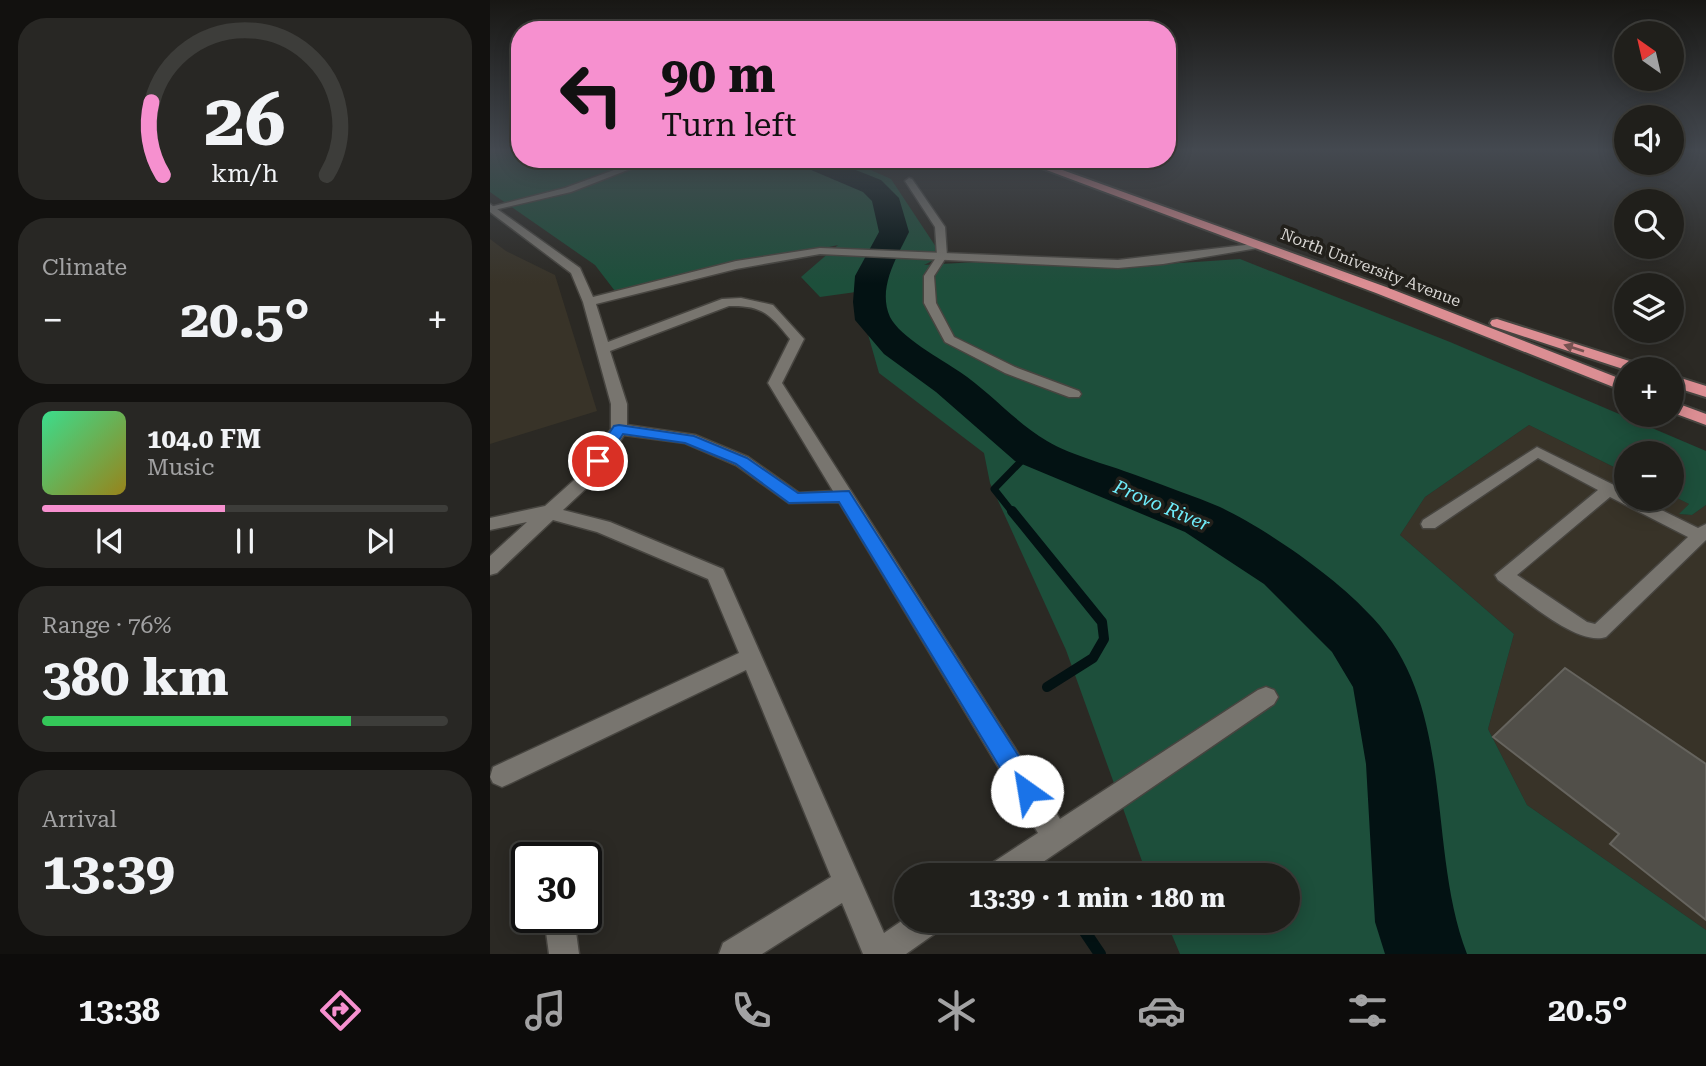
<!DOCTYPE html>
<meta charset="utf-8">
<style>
body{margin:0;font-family:"Roboto Serif",serif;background:#282724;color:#f1f3f6;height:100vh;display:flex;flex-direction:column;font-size:26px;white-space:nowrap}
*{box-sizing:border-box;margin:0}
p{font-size:23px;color:#a2a2a3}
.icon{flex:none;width:38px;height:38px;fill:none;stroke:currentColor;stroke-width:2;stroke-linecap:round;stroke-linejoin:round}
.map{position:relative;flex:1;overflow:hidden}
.details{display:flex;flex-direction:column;gap:18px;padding:18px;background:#12110f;width:490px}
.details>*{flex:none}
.hud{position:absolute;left:21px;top:21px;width:665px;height:147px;border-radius:28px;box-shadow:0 4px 18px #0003,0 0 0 2px #3d3d3a;background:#f690cf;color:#111;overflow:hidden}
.needle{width:46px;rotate:326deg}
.buttons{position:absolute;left:1124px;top:21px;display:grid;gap:14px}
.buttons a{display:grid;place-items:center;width:70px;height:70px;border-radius:50%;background:#201f1b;box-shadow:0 4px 18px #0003,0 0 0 2px #3d3d3a;font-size:35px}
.speed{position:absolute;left:21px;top:842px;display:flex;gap:14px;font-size:35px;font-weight:700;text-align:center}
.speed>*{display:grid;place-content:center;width:91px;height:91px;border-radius:50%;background:#201f1b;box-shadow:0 4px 18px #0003,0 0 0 2px #3d3d3a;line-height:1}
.speed .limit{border:4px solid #111;border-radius:10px;background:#fff;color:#111}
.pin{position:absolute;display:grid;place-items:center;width:60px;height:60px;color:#fff;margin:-30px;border:4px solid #fff;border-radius:50%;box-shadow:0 2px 7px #0007}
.me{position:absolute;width:77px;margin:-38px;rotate:328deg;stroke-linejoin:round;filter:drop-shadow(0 0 5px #0008)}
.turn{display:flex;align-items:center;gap:24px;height:147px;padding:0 35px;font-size:32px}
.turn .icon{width:91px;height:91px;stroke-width:2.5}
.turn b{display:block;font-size:49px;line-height:60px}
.big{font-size:52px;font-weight:700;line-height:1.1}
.details .tile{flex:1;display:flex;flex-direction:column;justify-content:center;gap:10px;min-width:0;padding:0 24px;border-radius:28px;background:#282724}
.details .dial{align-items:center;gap:0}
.dial svg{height:182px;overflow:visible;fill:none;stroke:#3d3d3a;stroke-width:7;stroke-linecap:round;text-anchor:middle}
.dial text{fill:#f1f3f6;stroke:none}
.song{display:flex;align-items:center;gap:21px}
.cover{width:84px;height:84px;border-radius:10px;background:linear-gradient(135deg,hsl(150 70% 55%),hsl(50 70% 35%))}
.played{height:7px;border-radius:4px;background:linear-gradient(90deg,#f690cf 45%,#3d3d3a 45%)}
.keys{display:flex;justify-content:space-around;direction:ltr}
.heat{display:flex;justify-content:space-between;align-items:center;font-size:38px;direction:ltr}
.charge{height:10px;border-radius:5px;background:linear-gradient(90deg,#34c759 76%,#3d3d3a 0)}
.trip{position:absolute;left:404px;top:863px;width:406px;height:70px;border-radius:35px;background:#201f1b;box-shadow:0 4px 18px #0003,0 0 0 2px #3d3d3a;font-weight:700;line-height:70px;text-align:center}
.tabs{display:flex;height:112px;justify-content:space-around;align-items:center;background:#0d0c0b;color:#a2a2a3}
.tabs .icon{width:49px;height:49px}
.tabs .selected{color:#f690cf}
.tabs b{font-size:32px;color:#f1f3f6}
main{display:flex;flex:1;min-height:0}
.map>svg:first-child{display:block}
</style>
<main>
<section class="details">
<div class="tile dial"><svg viewBox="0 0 100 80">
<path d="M14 69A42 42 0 1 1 86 69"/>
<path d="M14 69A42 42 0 0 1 9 37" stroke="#f690cf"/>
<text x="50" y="56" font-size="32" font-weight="700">26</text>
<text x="50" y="72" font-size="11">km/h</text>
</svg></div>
<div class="tile"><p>Climate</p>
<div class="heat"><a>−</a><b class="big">20.5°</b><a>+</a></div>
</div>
<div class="tile">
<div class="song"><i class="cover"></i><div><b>104.0 FM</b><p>Music</p></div></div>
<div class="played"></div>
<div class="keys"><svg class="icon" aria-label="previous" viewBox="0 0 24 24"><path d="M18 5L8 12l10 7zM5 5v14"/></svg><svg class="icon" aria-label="pause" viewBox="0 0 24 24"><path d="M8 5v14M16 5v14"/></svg><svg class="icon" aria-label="next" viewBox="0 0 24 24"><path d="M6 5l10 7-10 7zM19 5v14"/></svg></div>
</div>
<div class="tile"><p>Range · 76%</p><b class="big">380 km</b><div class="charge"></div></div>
<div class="tile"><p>Arrival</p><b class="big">13:39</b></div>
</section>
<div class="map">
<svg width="1216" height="954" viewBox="0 0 1216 954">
<rect width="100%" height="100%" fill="#2b2924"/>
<!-- built -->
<g fill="#383328">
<path d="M0,239L16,251L65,275L107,411L0,444Z"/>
<path d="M1039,425L1136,473V499H1181V495L1199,504L1190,514L1202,515L1216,505V930L1037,805L998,729L1024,634L910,535L935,497Z"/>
</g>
<!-- green -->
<path fill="#1d4f3b" d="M0,150H30V159H356L401,179L452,256L434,265L486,262L615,268L750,259L960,342L1216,451V505L1202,515L1189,514L1199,504L1181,495V453H1136V473L1039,425L935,497L910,535L1024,634L998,729L1037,805L1216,930V954H690L676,921L798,920V875H657L576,650L500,483L494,453L389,373L366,292L330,297L311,277L348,245L128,295L105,265L0,192Z"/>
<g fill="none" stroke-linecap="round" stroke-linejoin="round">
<!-- stream-far2 -->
<path stroke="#031213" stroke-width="7" d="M523,513L504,489L541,451"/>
<!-- stream-far1 -->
<path stroke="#031213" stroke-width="10" d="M522,511L612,622L614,639L603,658L557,687"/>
<!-- stream -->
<path stroke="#031213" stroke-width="12" d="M587,920L610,954"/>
<!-- river -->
<path fill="#031213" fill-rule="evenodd" d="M304,159H338L391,180L409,198L419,232C407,257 387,288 400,317C410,337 451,359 470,372C500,392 526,423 557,441C582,456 623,466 651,477C677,487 704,496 730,507C778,530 847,578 883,618C967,709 936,847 977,954H895L885,922L876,764L863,687L842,652L774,584L695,532L525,461L446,392L394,354L365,320L363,302L365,276L389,232L382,201L373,192L307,164Z"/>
</g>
<!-- building -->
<path fill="#514f49" stroke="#66645e" stroke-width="2" d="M1075,668L1216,764V920L1120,844L1129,834L1003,737Z"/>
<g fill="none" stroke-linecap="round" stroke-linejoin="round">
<!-- service casing -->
<g stroke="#474540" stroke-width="3">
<g id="service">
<path d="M154,159H166L81,192L0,211V207L75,188Z"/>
<path d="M419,178L422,179L455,227L457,256L444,276L446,303L464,337L525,367L589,391L591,394L589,397H579L515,373L455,342L434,303V276L447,256L445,227L415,181Z"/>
<path d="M1047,447L1136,491V499H1149L1208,528L1216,524V540L1116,637C1087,647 1032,597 1008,580L1005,575L1108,490L1048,458L945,528H933L931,524L933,520ZM1120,497L1198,537L1105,624L1097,622L1027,575Z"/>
</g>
</g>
<!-- minor casing -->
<g stroke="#474540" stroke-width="3">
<g id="minor">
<path d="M0,204L90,268L103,297L246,261L330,248L628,260L772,243V247L768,248L673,264L628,268L330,254L246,269L106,304L118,342L232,299L251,298L283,305L314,339L292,383L570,819L768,690L776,687L784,690L788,697L784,704L534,875H495L499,865L548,833L349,502L299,503L246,465L195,443L134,435L104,481L73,510L120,522L233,569L394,933L416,918L454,920L450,930L416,954H373L352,903L272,954H229L233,943L341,877L256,670L21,783L12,787L3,783L0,777L3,767L249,653L218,579L107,532L63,520L7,573L0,575V556L37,522L0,530V518L55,506L92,473L121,429V404L93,302L81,273L0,212ZM239,306C272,305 280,314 300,339L278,383L343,491L309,493L258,457L205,435L137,425V404L120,351Z"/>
<path d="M54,917H84L89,954H59Z"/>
</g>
</g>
<!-- trunk casing -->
<g stroke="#474540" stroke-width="4">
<g id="trunk">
<path d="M527,159H542L896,287L1136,381V392L886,293Z"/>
<path d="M1007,319L1155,366L1157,369L1136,370L1002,326L1000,323L1002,320Z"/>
<path d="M1181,375L1216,386V397L1181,386Z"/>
<path d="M1181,401L1216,414V425L1181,412Z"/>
</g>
</g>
<!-- service -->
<use href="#service" fill="#78756f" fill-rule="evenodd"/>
<!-- minor -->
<use href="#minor" fill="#78756f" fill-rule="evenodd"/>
<!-- trunk -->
<use href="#trunk" fill="#dc8e93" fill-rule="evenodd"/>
</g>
<!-- one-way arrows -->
<defs><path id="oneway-solid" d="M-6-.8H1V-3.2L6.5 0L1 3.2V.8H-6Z" transform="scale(1.75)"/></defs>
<use fill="#765251" href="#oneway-solid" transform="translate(1084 348) rotate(-162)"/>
<!-- sky -->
<linearGradient id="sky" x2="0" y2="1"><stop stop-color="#181714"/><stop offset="0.53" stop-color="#444950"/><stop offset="1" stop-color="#444950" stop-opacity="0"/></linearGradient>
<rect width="1216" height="283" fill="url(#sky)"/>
<!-- route -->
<path fill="#1a73e8" stroke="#114b97" stroke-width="2" d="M129,425L204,436L257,458L308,493L359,491L546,783L549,791L546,799L537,803L529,799L349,502L299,503L246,464L195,443L133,434L114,464H103L101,461L103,457L124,426Z"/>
<g text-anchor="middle" stroke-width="7" stroke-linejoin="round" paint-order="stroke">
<!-- far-street labels -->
<g font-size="16" fill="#d8d6d3" stroke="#22201b">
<text transform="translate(881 267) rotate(21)" y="6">North University Avenue</text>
</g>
<!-- water labels -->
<g font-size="19" font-style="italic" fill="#6fedfb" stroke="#22201b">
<text transform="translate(672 505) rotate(23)" y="7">Provo River</text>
</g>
</g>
</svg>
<div class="buttons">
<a><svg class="needle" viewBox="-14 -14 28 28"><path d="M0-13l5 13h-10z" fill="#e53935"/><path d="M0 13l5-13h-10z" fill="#a2a2a3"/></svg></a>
<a><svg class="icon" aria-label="sound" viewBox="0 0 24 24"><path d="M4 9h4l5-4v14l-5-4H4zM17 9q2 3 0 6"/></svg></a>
<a><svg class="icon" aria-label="search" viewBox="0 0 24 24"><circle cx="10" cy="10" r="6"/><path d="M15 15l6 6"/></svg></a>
<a><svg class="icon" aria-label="layers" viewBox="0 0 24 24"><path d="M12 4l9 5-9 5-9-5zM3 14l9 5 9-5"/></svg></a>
<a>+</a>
<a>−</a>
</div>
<div class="speed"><div class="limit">30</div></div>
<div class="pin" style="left:108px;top:461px;background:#d93025"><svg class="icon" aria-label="arrive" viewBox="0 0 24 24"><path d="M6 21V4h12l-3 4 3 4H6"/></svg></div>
<svg class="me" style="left:537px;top:791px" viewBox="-20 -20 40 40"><circle r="19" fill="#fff"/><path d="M0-13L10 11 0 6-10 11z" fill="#1a73e8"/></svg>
<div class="trip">13:39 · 1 min · 180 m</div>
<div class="hud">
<div class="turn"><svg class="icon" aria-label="left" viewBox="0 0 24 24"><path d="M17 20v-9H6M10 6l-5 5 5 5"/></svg><div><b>90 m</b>Turn left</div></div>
</div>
</div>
</main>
<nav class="tabs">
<b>13:38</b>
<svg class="icon selected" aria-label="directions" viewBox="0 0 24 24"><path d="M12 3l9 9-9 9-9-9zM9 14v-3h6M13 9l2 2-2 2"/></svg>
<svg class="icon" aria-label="music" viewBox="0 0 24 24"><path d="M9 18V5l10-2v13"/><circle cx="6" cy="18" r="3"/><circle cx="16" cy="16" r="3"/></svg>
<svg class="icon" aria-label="phone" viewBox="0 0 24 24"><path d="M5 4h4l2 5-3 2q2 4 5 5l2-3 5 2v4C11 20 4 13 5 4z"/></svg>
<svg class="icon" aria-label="climate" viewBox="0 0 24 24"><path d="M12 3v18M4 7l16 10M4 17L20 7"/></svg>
<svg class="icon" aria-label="car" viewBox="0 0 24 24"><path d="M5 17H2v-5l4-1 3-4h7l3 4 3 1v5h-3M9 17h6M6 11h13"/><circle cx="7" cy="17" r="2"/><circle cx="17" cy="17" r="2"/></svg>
<svg class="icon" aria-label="filters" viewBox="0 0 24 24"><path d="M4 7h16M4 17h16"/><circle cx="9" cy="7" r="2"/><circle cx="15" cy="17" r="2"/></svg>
<b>20.5°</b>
</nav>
